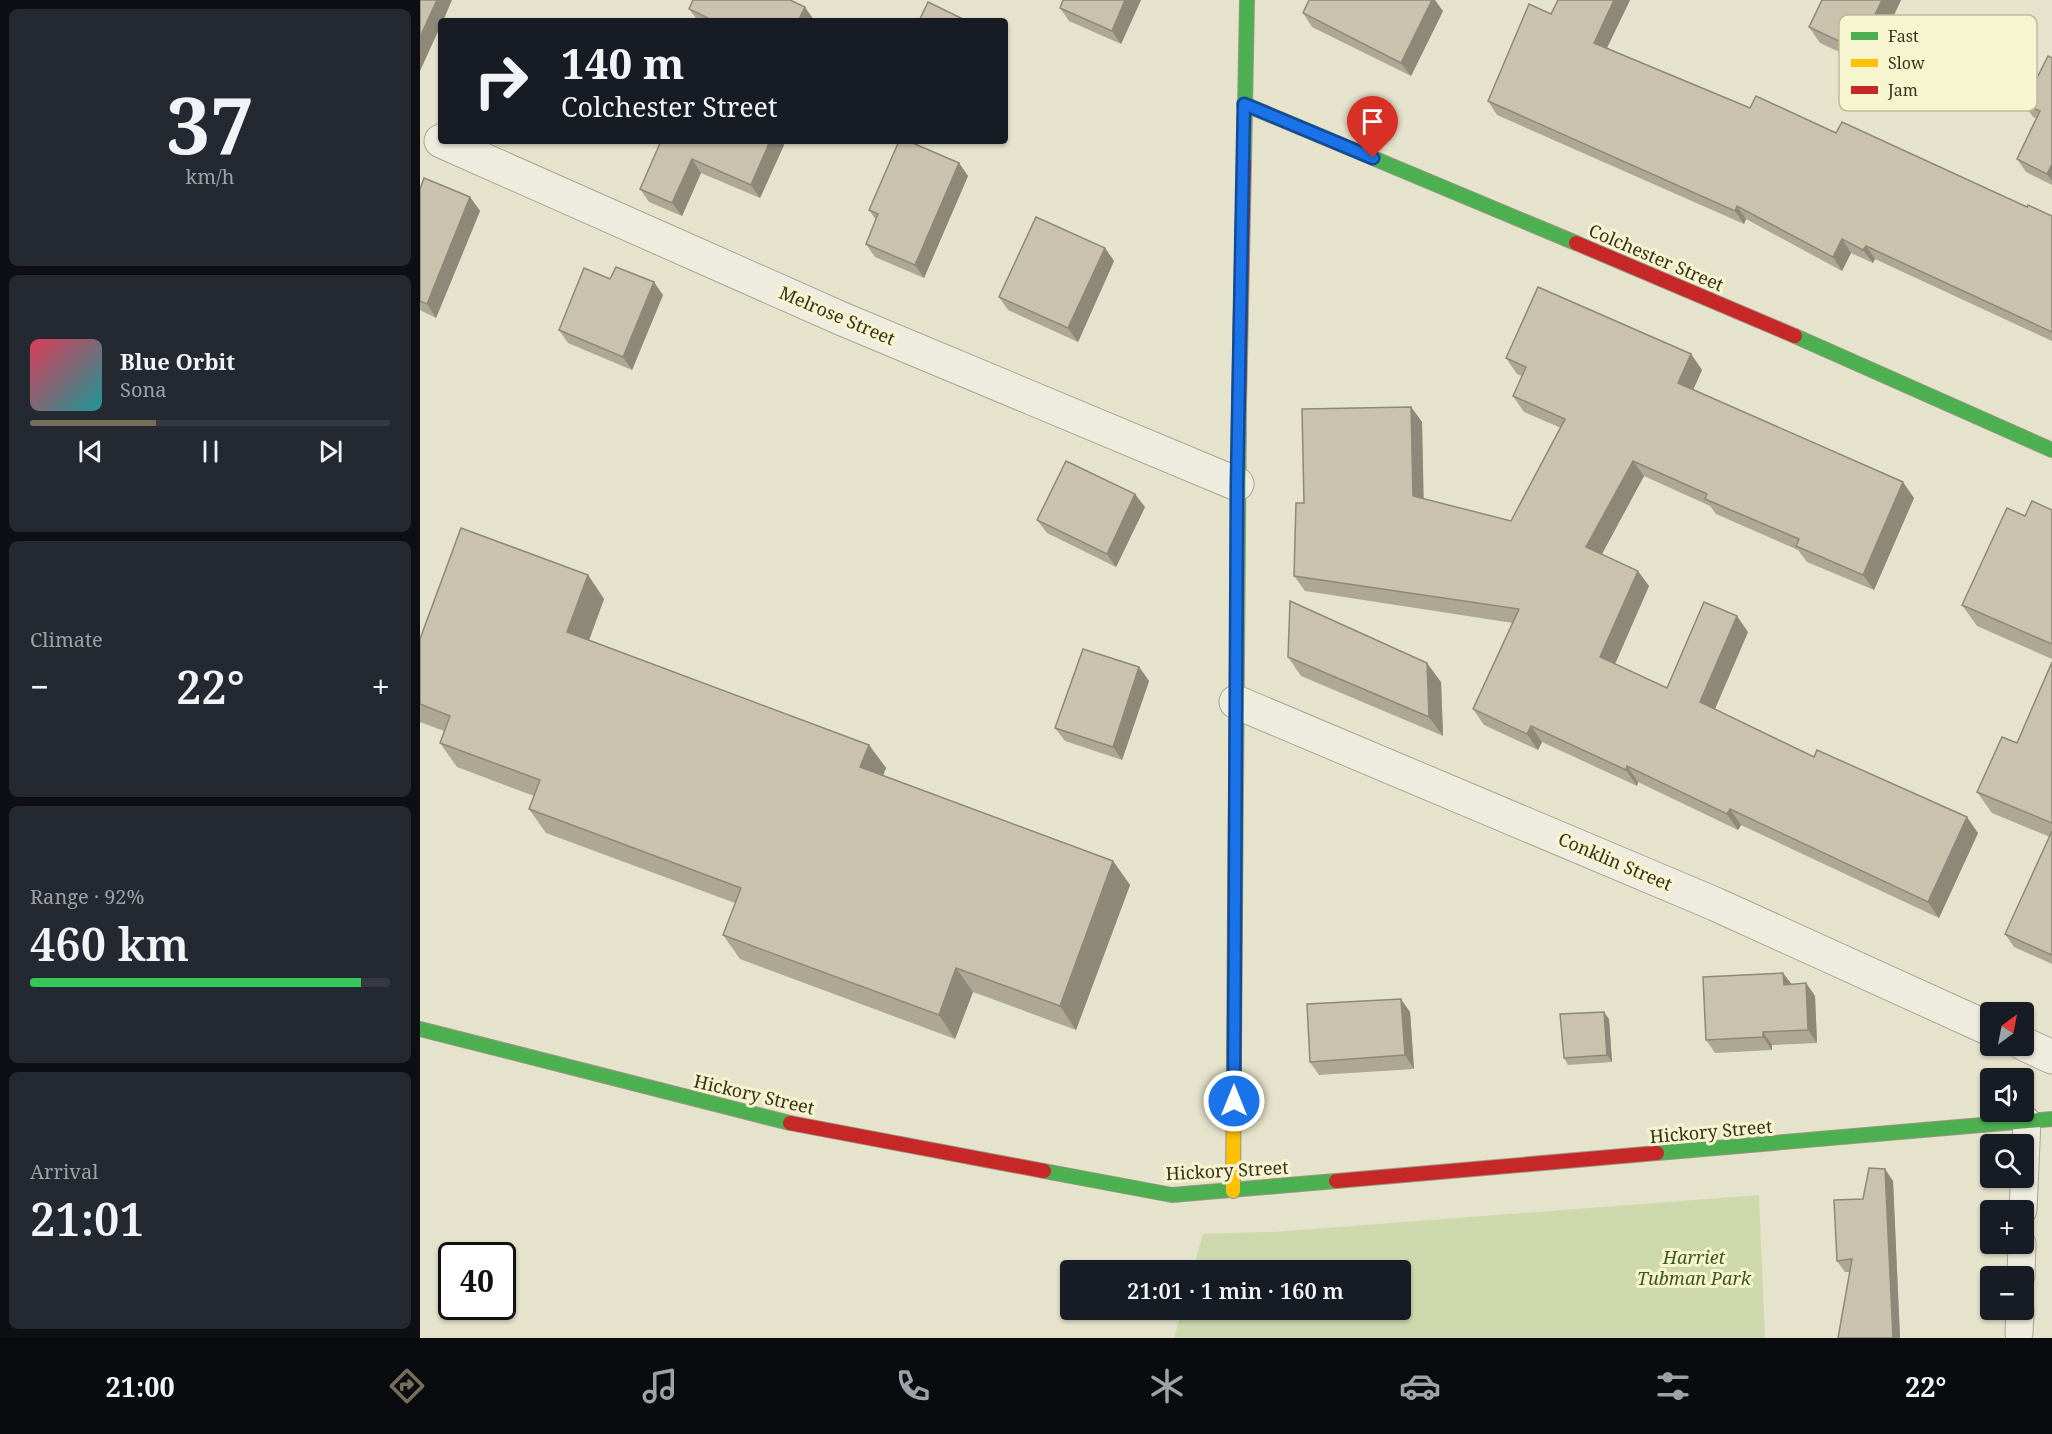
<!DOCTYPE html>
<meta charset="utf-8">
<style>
body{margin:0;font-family:"Noto Serif",serif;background:#242831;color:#f1f3f6;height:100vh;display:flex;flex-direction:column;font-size:22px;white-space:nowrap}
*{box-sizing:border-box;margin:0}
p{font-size:20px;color:#9ea1a6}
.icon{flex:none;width:33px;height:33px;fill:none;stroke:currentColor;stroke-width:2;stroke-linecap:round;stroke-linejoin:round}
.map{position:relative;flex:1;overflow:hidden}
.sheet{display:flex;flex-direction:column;gap:9px;padding:9px;background:#0d0f14;width:420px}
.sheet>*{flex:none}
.top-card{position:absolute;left:18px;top:18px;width:570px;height:126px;border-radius:6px;box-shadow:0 2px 4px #0004;background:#171b24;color:#f1f3f6;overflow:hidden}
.needle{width:39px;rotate:32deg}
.fabs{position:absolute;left:1560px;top:1002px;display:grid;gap:12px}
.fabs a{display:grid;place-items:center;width:54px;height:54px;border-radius:6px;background:#171b24;box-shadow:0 2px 4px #0004;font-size:30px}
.speed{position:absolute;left:18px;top:1242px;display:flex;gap:12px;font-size:30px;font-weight:700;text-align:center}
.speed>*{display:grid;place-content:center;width:78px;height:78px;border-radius:50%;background:#171b24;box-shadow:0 2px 4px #0004;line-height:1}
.speed .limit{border:3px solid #111;border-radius:9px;background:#fff;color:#111}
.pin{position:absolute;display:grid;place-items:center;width:51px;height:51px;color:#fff;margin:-62px -26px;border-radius:50% 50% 50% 0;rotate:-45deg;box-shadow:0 0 6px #0007}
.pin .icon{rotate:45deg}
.me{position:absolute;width:66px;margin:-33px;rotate:0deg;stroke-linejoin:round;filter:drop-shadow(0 0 4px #0008)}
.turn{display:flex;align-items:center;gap:21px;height:126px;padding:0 24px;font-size:27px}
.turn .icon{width:78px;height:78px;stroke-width:2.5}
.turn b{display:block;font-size:42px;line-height:51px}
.big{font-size:45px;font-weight:600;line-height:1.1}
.sheet .tile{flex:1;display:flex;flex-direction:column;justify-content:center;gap:9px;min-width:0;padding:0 21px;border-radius:9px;background:#242831}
.sheet .dial{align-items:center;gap:0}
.dial b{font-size:78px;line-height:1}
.song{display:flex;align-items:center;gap:18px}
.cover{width:72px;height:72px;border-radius:9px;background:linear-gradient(135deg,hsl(350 70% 55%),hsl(180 70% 35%))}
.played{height:6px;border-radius:3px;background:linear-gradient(90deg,#756f59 35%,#363941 35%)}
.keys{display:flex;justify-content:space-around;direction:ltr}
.heat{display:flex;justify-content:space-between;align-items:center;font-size:33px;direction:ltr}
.charge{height:9px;border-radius:4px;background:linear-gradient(90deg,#34c759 92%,#363941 0)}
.trip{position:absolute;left:640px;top:1260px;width:351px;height:60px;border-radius:6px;background:#171b24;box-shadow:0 2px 4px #0004;font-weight:600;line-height:60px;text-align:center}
.menu{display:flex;height:96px;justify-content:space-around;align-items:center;background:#090b0e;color:#9ea1a6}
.menu .icon{width:42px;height:42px}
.menu .active{color:#756f59}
.menu b{font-size:27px;color:#f1f3f6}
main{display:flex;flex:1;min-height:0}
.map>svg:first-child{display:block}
</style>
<main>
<section class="sheet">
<div class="tile dial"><b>37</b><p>km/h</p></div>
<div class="tile">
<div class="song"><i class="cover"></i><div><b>Blue Orbit</b><p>Sona</p></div></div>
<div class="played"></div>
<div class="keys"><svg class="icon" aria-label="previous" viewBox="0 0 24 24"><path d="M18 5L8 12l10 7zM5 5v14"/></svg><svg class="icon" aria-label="pause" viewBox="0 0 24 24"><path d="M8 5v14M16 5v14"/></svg><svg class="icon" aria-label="next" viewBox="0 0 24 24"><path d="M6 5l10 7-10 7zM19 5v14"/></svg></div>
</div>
<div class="tile"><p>Climate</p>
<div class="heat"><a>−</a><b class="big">22°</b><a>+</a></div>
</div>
<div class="tile"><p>Range · 92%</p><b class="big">460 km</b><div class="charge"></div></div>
<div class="tile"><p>Arrival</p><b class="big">21:01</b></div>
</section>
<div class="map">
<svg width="1632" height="1338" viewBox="0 0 1632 1338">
<rect width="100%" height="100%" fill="#e5e3cb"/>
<!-- green -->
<path fill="#ced8ad" d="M1339,1195L1345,1338H754L762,1310H981V1270H773L783,1234L854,1232Z"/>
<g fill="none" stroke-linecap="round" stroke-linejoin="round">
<!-- lane casing -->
<g stroke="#aaa695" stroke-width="29">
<g id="lane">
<path d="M1603,1210L1607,1121"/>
<path d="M1601,1276L1602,1244"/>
<path d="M1599,1333L1600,1310"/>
</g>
</g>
<!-- street casing -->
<g stroke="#aaa695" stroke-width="35">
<g id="street">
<path d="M21,141L420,318L817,484"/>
<path d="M816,702L1295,904L1570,1029"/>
<path d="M1604,1044L1632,1057"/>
</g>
</g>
<!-- fast casing -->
<g stroke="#9a9684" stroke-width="16">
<g id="fast">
<path d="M824,104L1156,243"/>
<path d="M824,162L827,0"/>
<path d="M1375,336L1632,450"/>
<path d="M815,911L819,405"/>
<path d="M0,1029L370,1123"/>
<path d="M1237,1153L1632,1119"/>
<path d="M624,1171L752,1195L916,1181"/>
</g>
</g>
<!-- slow casing -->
<g stroke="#9a9684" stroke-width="16">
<path id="slow" d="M813,1191L815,911"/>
</g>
<!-- jam casing -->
<g stroke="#9a9684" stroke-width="16">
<g id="jam">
<path d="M1156,243L1375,336"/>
<path d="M819,405L824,162"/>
<path d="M370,1123L624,1171"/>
<path d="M916,1181L1237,1153"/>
</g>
</g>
<!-- lane -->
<use href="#lane" stroke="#edecde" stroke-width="27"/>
<!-- street -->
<use href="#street" stroke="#edecde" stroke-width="33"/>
<!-- fast -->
<use href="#fast" stroke="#4caf50" stroke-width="14"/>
<!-- slow -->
<use href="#slow" stroke="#ffc107" stroke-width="14"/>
<!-- jam -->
<use href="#jam" stroke="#c62828" stroke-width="14"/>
</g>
<!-- wall -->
<g fill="#aea794">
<path d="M643,0H721L701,44L649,21L640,8Z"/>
<path d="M1138,0H1210L1187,48L1330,108L1416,133L1607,207L1632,216V341L1455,259L1453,263L1431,253L1422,271L1326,219L1324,224L1077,115L1068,101L1131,14Z"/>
<path d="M1481,0L1450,66L1400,43L1389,27Z"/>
<path d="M269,9L394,20L278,21Z"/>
<path d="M1023,11L991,76L892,27L883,13Z"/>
<path d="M1632,58V185L1606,172L1597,159L1616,118L1613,117L1604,104Z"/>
<path d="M241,141H361L364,145L340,198L281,173L262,216L229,202L220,189Z"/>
<path d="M539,163L548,176L504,278L455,257L446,244L456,220L449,210Z"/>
<path d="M0,189L50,197L60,211L16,318L0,310Z"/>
<path d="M685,248L694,261L658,342L588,310L579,297Z"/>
<path d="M243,295L212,370L148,343L139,330Z"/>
<path d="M1271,354L1282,370L1273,390L1494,498L1454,590L1387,562L1378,550L1296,514L1290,506L1224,476L1182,554L1229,586L1195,664L1247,688L1328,632L1295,709L1394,757L1558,833L1519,918L1321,825L1318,830L1218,782L1217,786L1122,742L1118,750L1064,725L1053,709L1093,623L885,591L874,576L884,503L991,407L1002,422L1003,499L1091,521L1141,428L1104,412L1093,396L1102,376L1097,374L1086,358Z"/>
<path d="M725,507L696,567L627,533L617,520Z"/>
<path d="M1632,510V659L1557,626L1542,605L1605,516Z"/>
<path d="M168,575L184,599L169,641L449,745L466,768L463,775L693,861L710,885L656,1030L553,992L535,1039L320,959L303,935L315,903L126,833L109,809L114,796L37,767L20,743L24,731L0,722V639Z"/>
<path d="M868,657L1021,682L1023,736L881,676Z"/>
<path d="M1632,662V964L1594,947L1585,934L1630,837L1572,813L1557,792L1597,743Z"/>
<path d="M719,667L729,681L702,760L645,741L635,728Z"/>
<path d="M1363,973L1371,984L1386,983L1395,996L1397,1043L1352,1045V1050L1295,1053L1286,1040Z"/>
<path d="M990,1012L994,1069L899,1075L890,1062Z"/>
<path d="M1189,1019L1192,1062L1148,1065L1144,1058Z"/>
<path d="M1465,1169L1473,1181L1480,1338H1418L1430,1272H1425L1417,1261L1443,1199Z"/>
</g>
<!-- shaded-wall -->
<g fill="#8d8878">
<path d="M17,0H32L23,21H21V25L0,71V37Z"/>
<path d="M705,0H721L701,44L692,31Z"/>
<path d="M1012,0H1015L1023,11L991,76L981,63Z"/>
<path d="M1194,0H1210L1183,56L1174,43Z"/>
<path d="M1462,0H1481L1450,66L1438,50Z"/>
<path d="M385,7L394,20V21H378Z"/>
<path d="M350,141H361L364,145L340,198L331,185Z"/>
<path d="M272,159L281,173L262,216L252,203Z"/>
<path d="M539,163L548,176L504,278L495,265Z"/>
<path d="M1632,164V181L1627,174Z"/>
<path d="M50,197L60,211L16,318L7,304Z"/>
<path d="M1317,206L1326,219L1324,224L1315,211Z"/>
<path d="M1422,239L1431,253L1422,271L1413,257Z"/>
<path d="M1446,246L1455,259L1453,263L1443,250Z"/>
<path d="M685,248L694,261L658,342L648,328Z"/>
<path d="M234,282L243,295L212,370L203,357Z"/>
<path d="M1271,354L1282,370L1269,399L1258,383Z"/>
<path d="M991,407L1002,422L1004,512L993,496Z"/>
<path d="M1213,461L1224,476L1177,563L1166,547Z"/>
<path d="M1483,482L1494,498L1454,590L1443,575Z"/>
<path d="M715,494L725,507L696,567L687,554Z"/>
<path d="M1218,571L1229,586L1191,673L1180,657Z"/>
<path d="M168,575L184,599L163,656L147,632Z"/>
<path d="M1317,616L1328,632L1291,718L1280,702Z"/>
<path d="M1007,663L1021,682L1023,736L1009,717Z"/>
<path d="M719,667L729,681L702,760L693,747Z"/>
<path d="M1111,726L1122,742L1118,750L1107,734Z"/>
<path d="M449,745L466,768L457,791L440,767Z"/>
<path d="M1207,766L1218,782L1217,786L1206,770Z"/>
<path d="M1310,809L1321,825L1318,830L1307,814Z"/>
<path d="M1547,817L1558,833L1519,918L1508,902Z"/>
<path d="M693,861L710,885L656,1030L640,1006Z"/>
<path d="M536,968L553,992L535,1039L519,1015Z"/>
<path d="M1363,973L1373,986L1364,985Z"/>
<path d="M1386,983L1395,996L1397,1043L1388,1030Z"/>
<path d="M981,999L990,1012L994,1069L985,1055Z"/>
<path d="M1184,1012L1189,1019L1192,1062L1187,1055Z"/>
<path d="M1343,1032L1352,1045V1050L1343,1037Z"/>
<path d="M1465,1169L1473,1181L1480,1338H1473Z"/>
</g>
<!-- building -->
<g fill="#cac2ac" stroke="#8d8878" stroke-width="1.5">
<path d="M0,0H17L0,37Z"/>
<path d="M273,0H370L385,7L378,21H294L269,9Z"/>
<path d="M643,0H705L692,31L640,8Z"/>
<path d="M889,0H1012L981,63L883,13Z"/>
<path d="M1138,0H1194L1174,43L1330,108L1336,96L1416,133L1422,122L1607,207L1608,205L1632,216V332L1446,246L1443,250L1422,239L1413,257L1317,206L1315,211L1068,101L1109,4L1131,14Z"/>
<path d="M1402,0H1462L1438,50L1389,27Z"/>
<path d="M508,2L547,21H499Z"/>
<path d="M1628,56L1632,58V164L1627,174L1597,159L1620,111L1604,104Z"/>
<path d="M241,141H350L331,185L272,159L252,203L220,189Z"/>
<path d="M479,141H488L539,163L495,265L446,244L458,214L449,210Z"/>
<path d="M4,178L50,197L7,304L0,301V189Z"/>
<path d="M616,217L685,248L648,328L579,297Z"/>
<path d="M196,267L234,282L203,357L139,330L164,268L190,279Z"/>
<path d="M1118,287L1271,354L1258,383L1483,482L1443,575L1376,546L1379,539L1285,499L1287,494L1213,461L1166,547L1218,571L1180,657L1247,688L1284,602L1317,616L1280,702L1394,757L1397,750L1547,817L1508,902L1310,809L1307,814L1207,766L1206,770L1111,726L1107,734L1053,709L1099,609L874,576L876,503H884L882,409L991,407L993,496L1091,521L1145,419L1093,396L1106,367L1086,358Z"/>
<path d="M646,461L715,494L687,554L617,520Z"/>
<path d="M1612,501L1632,510V644L1542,605L1587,508L1605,516Z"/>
<path d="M41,528L168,575L147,632L449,745L440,767L693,861L640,1006L536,968L519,1015L303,935L321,888L109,809L120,780L20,743L30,716L0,704V639Z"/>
<path d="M870,601L1007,663L1009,717L868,657Z"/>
<path d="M663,649L719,667L693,747L635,728Z"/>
<path d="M1632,662V823L1557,792L1582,737L1597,743Z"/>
<path d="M1632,831V955L1585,934Z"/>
<path d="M1363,973L1364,985L1386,983L1388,1030L1343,1032V1037L1286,1040L1283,977Z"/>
<path d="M981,999L985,1055L890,1062L887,1004Z"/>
<path d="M1184,1012L1187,1055L1144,1058L1140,1014Z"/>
<path d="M1449,1168L1465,1169L1473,1338H1418L1432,1259L1417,1261L1414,1200L1443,1199Z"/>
</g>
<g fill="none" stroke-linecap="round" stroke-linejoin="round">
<!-- route casing -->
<g stroke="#114b97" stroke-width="15">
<path id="route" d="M814,1101L817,484L824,104L953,158"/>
</g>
<!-- route -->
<use href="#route" stroke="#1a73e8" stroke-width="10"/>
</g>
<g text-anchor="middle" stroke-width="6" stroke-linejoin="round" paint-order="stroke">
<!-- street labels -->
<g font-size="18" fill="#39311c" stroke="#f7f4d0">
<text transform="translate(1236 258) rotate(23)" y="6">Colchester Street</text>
<text transform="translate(417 316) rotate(23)" y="6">Melrose Street</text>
<text transform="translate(1195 862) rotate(23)" y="6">Conklin Street</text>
<text transform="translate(334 1095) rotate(13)" y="6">Hickory Street</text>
<text transform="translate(1291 1132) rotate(-5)" y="6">Hickory Street</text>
<text transform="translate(807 1171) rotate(-3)" y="6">Hickory Street</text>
</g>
<!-- park labels -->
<g font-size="18" font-style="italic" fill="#3e5722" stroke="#f7f4d0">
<text x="1274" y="1264">Harriet<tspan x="1274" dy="21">Tubman Park</tspan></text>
</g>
</g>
<!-- legend -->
<rect x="1419" y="15" width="198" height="96" rx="9" fill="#f7f4d0" stroke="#beba9a" stroke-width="1.5"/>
<rect x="1431" y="32" width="27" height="8" fill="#4caf50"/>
<rect x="1431" y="59" width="27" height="8" fill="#ffc107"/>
<rect x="1431" y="86" width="27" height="8" fill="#c62828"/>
<g font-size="16" fill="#39311c">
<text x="1468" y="42">Fast</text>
<text x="1468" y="69">Slow</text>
<text x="1468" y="96">Jam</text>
</g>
</svg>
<div class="fabs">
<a><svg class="needle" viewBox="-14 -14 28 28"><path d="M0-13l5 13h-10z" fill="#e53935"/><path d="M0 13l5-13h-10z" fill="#9ea1a6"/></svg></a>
<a><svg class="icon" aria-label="sound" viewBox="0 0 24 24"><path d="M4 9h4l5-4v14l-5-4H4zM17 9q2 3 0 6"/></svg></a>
<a><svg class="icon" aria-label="search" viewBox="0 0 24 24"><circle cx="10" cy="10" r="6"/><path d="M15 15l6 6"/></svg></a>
<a>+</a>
<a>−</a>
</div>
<div class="speed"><div class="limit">40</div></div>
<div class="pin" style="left:953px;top:158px;background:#d93025"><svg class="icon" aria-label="arrive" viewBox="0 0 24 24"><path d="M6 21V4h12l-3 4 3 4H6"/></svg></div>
<svg class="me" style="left:814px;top:1101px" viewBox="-20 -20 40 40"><circle r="17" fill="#1a73e8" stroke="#fff" stroke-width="3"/><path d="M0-11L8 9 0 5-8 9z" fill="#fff"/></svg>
<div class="trip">21:01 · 1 min · 160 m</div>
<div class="top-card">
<div class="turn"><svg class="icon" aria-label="right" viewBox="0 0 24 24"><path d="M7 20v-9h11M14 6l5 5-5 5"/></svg><div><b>140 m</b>Colchester Street</div></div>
</div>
</div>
</main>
<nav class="menu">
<b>21:00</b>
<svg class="icon active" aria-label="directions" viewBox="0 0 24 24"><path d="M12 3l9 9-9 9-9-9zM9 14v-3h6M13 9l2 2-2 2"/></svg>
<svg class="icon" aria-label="music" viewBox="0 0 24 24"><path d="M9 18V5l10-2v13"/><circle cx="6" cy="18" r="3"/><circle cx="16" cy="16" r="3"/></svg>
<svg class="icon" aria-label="phone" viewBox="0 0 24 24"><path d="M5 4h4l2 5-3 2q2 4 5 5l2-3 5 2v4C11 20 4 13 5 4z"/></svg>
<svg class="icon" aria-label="climate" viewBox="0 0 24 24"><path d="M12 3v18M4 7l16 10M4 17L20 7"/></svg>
<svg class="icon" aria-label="car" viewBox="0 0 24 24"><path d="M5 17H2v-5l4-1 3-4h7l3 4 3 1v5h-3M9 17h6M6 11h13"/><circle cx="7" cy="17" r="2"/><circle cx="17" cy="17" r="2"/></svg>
<svg class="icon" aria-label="filters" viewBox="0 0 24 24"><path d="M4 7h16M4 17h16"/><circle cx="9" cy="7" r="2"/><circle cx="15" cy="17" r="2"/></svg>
<b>22°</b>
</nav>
